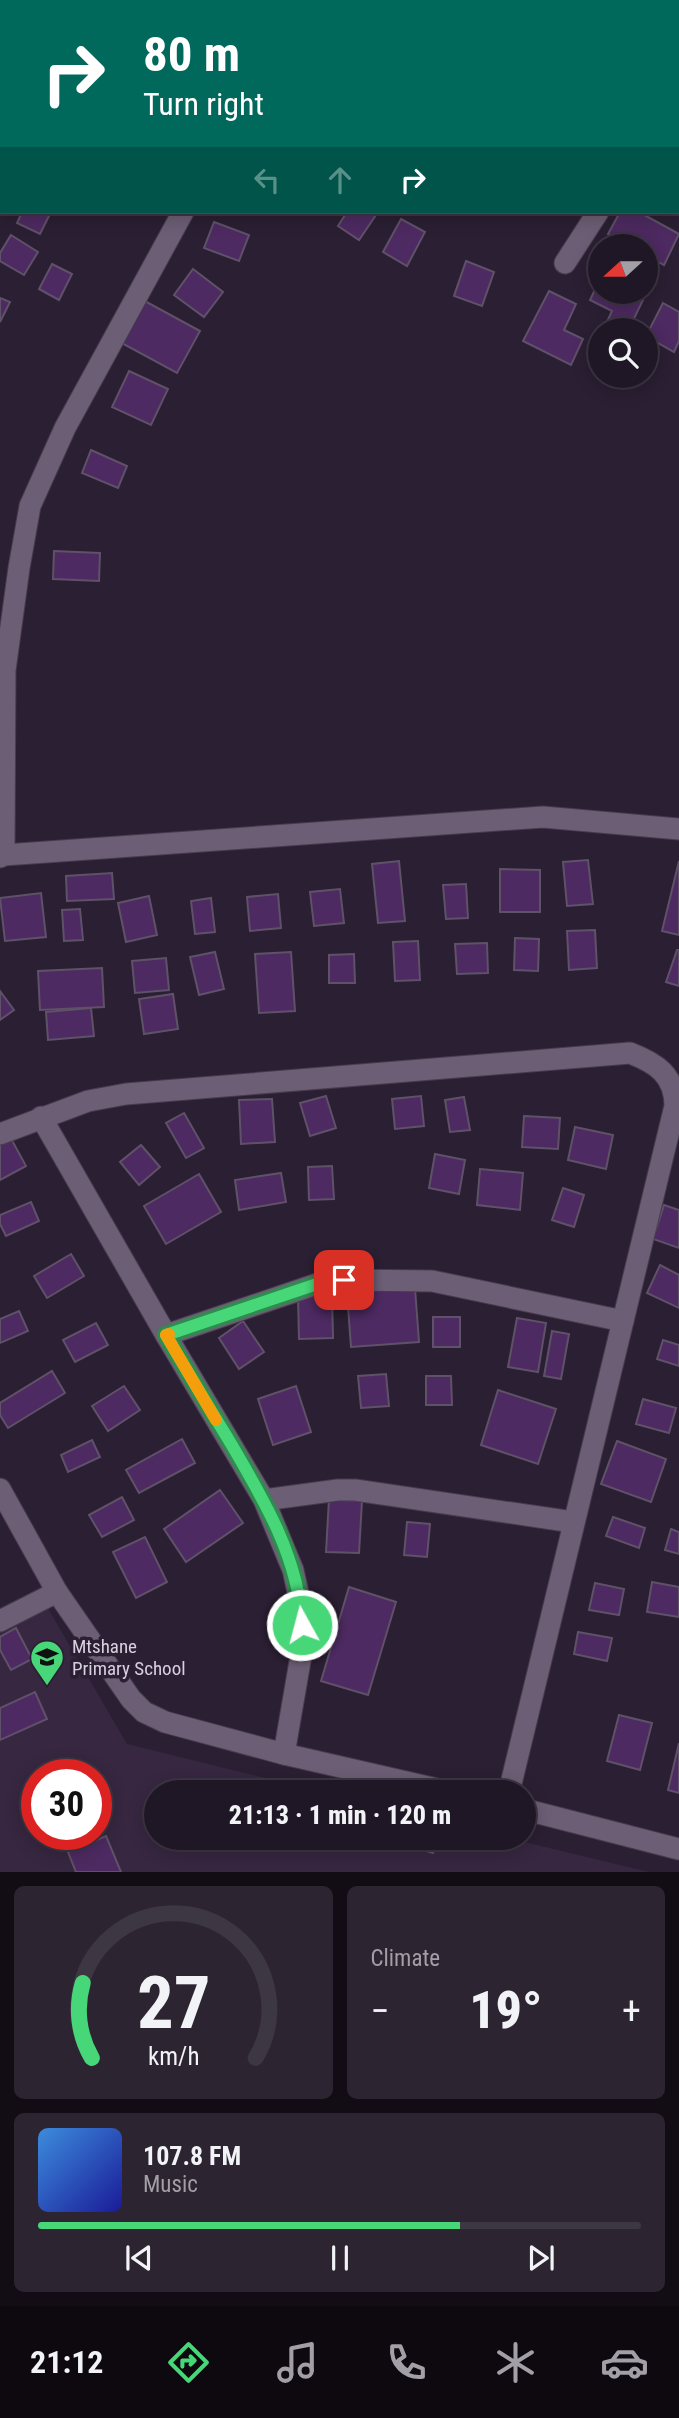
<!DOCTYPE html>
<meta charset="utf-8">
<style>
body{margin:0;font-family:"Roboto Condensed",sans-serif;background:#2d2432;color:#f1f3f6;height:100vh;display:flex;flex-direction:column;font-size:26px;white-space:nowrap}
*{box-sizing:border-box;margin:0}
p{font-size:23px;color:#a29fa7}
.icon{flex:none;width:38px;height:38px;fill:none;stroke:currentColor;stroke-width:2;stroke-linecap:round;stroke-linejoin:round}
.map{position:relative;height:1872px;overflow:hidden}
.details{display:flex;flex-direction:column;gap:14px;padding:14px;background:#120d15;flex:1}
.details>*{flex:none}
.hud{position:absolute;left:0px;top:0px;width:679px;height:214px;box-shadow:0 4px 18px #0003,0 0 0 2px #3d3643;background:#00695c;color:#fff;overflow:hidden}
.needle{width:46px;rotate:249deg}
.buttons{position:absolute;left:588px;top:234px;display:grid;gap:14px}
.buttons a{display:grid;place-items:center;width:70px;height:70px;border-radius:50%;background:#201726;box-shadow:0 4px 18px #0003,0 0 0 2px #3d3643;font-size:35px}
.speed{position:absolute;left:21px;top:1759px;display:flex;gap:14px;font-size:35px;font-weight:700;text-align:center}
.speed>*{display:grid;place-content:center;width:91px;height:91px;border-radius:50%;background:#201726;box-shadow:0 4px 18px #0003,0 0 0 2px #3d3643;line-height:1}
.speed .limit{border:10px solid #d22;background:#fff;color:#111}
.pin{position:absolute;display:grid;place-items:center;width:60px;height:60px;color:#fff;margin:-30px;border-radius:14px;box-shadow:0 4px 10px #0006}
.me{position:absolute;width:77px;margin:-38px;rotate:353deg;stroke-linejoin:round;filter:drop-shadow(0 0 5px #0008)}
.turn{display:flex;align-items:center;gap:24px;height:147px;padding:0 28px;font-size:32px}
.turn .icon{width:91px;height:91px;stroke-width:2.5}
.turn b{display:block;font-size:49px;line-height:60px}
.lanes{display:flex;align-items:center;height:66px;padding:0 28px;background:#0003;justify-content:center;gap:35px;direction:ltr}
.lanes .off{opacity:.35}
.big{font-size:52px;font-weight:800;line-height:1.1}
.details .widget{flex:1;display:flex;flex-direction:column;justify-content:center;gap:10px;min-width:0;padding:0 24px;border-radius:10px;background:#2d2432}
.details .dial{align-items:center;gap:0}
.dial svg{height:182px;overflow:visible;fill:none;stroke:#3d3643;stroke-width:7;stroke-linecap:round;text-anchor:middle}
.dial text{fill:#f1f3f6;stroke:none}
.song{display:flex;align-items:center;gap:21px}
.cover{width:84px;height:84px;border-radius:10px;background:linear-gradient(135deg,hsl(210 70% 55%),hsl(240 70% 35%))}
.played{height:7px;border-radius:4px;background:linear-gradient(90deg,#47d779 70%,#3d3643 70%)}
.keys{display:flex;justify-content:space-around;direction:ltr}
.heat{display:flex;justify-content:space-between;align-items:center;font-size:38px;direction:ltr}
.details .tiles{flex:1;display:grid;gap:14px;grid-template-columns:1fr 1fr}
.widget:last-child{grid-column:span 2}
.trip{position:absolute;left:144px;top:1780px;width:392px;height:70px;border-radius:35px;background:#201726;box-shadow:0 4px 18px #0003,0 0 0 2px #3d3643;font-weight:800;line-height:70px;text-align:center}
.menu{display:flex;height:112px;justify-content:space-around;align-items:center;background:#0d090f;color:#a29fa7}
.menu .icon{width:49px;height:49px}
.menu .active{color:#47d779}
.menu b{font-size:32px;color:#f1f3f6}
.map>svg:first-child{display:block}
</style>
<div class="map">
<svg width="679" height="1872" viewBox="0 0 679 1872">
<rect width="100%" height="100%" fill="#2b1f33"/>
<!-- built -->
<path fill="#372741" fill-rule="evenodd" d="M46,1605L127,1744L322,1792H156V1838H508L649,1872H0V1631ZM37,1774H96V1834H37Z"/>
<!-- building -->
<g fill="#4d2a61" stroke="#5f5168" stroke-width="2">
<path d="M22,212H51L40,234L17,223Z"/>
<path d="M347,212H378L359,240L338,226Z"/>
<path d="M620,212H639L679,234L664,265L646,255V247H631L608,234Z"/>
<path d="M401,219L425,232L407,266L383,252Z"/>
<path d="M214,222L249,235L239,261L204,248Z"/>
<path d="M11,235L38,252L24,275L0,261V253Z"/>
<path d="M466,261L494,272L482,306L454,296Z"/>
<path d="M52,264L72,274L59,300L39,289Z"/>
<path d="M193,269L223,292L204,317L174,295Z"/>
<path d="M600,279V292H628L643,300L628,331H611L604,328L612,311L590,300Z"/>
<path d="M549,291L576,304L564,330L583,339L571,365L523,341Z"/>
<path d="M0,298L10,302L0,322Z"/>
<path d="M141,299L200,331L177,373L118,341Z"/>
<path d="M663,303L679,312V341L674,352L646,336Z"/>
<path d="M129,371L168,389L151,425L112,407Z"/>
<path d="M91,450L127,466L118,488L82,473Z"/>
<path d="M54,551L100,553L99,581L53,579Z"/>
<path d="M588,860L593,904L567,906L563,862Z"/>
<path d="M399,861L405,921L378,923L372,864Z"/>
<path d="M679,861V935L662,931Z"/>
<path d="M500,869L540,870V912H500Z"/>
<path d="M112,873L114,899L67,901L66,876Z"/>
<path d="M466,884L468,918L446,919L443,885Z"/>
<path d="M340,889L344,923L314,926L310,892Z"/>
<path d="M41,893L46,937L5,941L0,898Z"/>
<path d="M278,894L281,928L250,931L247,897Z"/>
<path d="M149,896L157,935L126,942L118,903Z"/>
<path d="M211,898L215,932L195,934L191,901Z"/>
<path d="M80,909L83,940L64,941L62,910Z"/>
<path d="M595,930L597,968L569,970L567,931Z"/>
<path d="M515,938L539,939L538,971L514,970Z"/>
<path d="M418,941L420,980L395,981L393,942Z"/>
<path d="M487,943L488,973L457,974L455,944Z"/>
<path d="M677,950H679V986L666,982Z"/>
<path d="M215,952L224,989L199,995L190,957Z"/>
<path d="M291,952L295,1011L259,1013L255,954Z"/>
<path d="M354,954L355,983H329V955Z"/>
<path d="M166,958L169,990L135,993L132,961Z"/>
<path d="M102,968L104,1007L40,1010L38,971Z"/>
<path d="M0,991L14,1010L0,1020Z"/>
<path d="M173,994L178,1029L144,1034L139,999Z"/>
<path d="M91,1008L94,1036L48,1040L46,1012Z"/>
<path d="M326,1096L336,1128L310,1136L300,1103Z"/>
<path d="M421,1096L424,1126L395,1129L392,1099Z"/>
<path d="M464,1097L470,1130L450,1132L445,1100Z"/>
<path d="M272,1099L275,1142L241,1144L239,1100Z"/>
<path d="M184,1113L204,1148L186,1158L166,1123Z"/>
<path d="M524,1116L560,1118L558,1149L522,1147Z"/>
<path d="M575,1127L613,1135L606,1169L568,1160Z"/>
<path d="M8,1133L26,1166L0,1180V1138Z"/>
<path d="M141,1145L160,1167L139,1185L120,1162Z"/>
<path d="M435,1154L465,1160L459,1194L429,1188Z"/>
<path d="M332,1166L334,1199L309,1200L308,1167Z"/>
<path d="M480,1169L523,1173L520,1210L477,1205Z"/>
<path d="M281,1173L286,1202L239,1210L235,1180Z"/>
<path d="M199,1174L221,1212L166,1244L144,1206Z"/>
<path d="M563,1188L584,1195L574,1227L552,1220Z"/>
<path d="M31,1202L39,1221L6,1236L0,1224V1215Z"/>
<path d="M664,1205L679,1210V1248L653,1239Z"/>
<path d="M71,1254L84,1276L47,1298L34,1276Z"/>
<path d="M660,1265L679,1275V1308L647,1293Z"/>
<path d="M415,1288L419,1342L351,1347L347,1293Z"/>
<path d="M332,1296L333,1338L299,1339L298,1297Z"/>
<path d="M19,1311L28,1331L0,1343V1319Z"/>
<rect x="433" y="1317" width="27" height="30"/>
<path d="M517,1318L546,1323L538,1372L508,1367Z"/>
<path d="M243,1321L264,1352L239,1369L219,1338Z"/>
<path d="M96,1323L108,1345L75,1362L63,1340Z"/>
<path d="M552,1331L569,1334L561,1379L544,1376Z"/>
<path d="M663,1340L679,1345V1366L657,1359Z"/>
<path d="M52,1371L65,1393L8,1428L0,1415V1403Z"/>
<path d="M386,1374L389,1406L361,1408L358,1376Z"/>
<path d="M426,1376H451L452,1405H426Z"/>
<path d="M124,1386L140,1410L108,1431L92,1406Z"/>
<path d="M296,1386L311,1432L273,1445L258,1399Z"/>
<path d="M498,1390L556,1409L538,1464L481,1445Z"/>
<path d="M643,1399L676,1408L669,1433L636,1424Z"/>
<path d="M182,1439L195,1463L139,1493L126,1470Z"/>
<path d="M92,1440L100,1457L68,1472L61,1455Z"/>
<path d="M617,1441L666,1459L651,1502L601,1484Z"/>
<path d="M220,1490L243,1523L186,1562L164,1529Z"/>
<path d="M122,1497L134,1520L102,1537L89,1515Z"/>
<path d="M329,1499L362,1501L359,1553L326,1552Z"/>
<path d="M613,1517L645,1528L639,1548L606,1536Z"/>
<path d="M407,1522L430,1524L427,1557L404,1555Z"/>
<path d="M671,1529L679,1532V1554L665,1550Z"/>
<path d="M145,1537L167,1582L136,1598L113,1552Z"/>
<path d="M652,1582L679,1587V1617L647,1612Z"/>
<path d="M595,1583L624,1589L619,1615L589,1610Z"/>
<path d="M349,1587L396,1602L368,1695L321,1681Z"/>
<path d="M16,1628L32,1659L11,1670L0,1650V1637Z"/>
<path d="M578,1632L612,1638L607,1661L574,1654Z"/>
<path d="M35,1692L47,1719L0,1740V1708Z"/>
<path d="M619,1715L652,1723L640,1770L607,1761Z"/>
<path d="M679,1743V1793L668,1790Z"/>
<path d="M106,1836L121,1872H76L68,1852Z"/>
<path d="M407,1838H437L433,1853L405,1845Z"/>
</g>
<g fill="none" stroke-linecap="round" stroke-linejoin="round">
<!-- minor casing -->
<g stroke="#463c4d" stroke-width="23">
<g id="minor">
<path d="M295,2L296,0"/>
<path d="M677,87L679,84"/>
<path d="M0,96L2,97"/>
<path d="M565,263L598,212"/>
<path d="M4,855L5,670L19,568L30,506L65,428L183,212"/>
<path d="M0,857L4,855L543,817L679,829"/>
<path d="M41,1117L166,1335L264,1500L293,1570L301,1606L303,1644L284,1754"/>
<path d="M0,1134L88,1101L126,1094L630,1053C656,1063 675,1075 675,1106L509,1792"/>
<path d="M166,1335L320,1283L344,1280L432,1281L623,1321"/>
<path d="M0,1489L57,1592L131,1699L144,1712L165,1722L284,1754L450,1792"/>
<path d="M264,1500L338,1490H355L573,1522"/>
<path d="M0,1621L57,1592"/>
<path d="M523,1809L679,1849"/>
</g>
</g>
<!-- minor -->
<use href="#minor" stroke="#6c5e75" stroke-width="21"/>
</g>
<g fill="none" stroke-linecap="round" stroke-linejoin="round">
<!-- route casing -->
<g stroke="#2e8c4f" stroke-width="18">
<path id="route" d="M302,1625C299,1556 261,1495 227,1437C206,1403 186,1369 166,1335L320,1283L344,1280"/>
</g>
<!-- route -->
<use href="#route" stroke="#47d779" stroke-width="12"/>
<!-- slow -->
<path stroke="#f59e0b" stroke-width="12" d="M169,1334L166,1335L216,1420"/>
</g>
<!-- icons -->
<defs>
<g id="school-pin" transform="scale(1.75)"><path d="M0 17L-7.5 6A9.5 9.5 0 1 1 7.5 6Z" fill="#47d779" stroke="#2b1f33"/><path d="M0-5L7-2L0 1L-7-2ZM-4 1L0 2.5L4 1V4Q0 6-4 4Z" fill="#111"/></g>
</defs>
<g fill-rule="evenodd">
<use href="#school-pin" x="47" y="1657"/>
</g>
<g text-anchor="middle" stroke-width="7" stroke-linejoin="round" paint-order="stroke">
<!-- poi labels -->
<g font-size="19" fill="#d8d0de" stroke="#2b1f33" text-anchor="start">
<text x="72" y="1653">Mtshane<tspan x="72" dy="22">Primary School</tspan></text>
</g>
</g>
</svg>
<div class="buttons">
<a><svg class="needle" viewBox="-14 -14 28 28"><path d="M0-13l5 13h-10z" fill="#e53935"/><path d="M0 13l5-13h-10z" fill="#a29fa7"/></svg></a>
<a><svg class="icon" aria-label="search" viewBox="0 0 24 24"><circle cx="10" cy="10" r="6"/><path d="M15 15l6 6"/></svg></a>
</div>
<div class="speed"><div class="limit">30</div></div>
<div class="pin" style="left:344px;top:1280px;background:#d93025"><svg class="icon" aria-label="arrive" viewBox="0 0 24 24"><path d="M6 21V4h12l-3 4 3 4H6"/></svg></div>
<svg class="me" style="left:302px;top:1625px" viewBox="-20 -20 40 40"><circle r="17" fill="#47d779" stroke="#fff" stroke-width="3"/><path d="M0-11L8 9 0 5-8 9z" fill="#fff"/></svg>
<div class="trip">21:13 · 1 min · 120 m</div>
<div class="hud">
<div class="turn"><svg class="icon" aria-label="right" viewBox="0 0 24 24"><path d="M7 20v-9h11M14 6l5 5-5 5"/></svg><div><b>80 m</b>Turn right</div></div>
<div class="lanes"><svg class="icon off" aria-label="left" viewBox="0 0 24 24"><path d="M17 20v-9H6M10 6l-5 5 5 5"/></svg><svg class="icon off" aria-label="ahead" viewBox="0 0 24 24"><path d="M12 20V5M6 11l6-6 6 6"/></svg><svg class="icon" aria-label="right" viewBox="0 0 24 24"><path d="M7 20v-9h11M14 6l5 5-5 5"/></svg></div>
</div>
</div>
<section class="details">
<div class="tiles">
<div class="widget dial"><svg viewBox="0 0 100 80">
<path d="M14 69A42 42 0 1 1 86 69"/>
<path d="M14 69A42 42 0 0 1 10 36" stroke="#47d779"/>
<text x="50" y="56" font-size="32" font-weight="700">27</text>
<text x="50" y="72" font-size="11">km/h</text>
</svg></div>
<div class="widget"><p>Climate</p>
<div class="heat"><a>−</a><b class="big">19°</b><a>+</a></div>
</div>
<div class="widget">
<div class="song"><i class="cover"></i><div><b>107.8 FM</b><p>Music</p></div></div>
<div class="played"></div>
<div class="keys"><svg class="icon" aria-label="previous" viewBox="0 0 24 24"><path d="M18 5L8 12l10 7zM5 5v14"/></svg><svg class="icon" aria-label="pause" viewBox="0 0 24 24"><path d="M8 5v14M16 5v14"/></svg><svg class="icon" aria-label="next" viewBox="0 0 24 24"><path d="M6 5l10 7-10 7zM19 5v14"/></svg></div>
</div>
</div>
</section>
<nav class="menu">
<b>21:12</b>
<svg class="icon active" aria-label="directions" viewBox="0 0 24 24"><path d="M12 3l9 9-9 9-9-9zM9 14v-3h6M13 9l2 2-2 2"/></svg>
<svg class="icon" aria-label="music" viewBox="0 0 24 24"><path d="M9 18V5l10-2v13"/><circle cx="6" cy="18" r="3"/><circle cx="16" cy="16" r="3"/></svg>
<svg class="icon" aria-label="phone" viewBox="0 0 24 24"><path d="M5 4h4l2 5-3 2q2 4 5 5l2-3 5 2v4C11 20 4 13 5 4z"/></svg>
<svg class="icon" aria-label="climate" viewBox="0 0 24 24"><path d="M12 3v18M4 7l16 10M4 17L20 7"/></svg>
<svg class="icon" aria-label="car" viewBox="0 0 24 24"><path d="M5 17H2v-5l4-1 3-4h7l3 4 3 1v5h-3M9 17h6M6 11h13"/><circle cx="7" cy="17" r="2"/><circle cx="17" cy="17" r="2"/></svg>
</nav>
